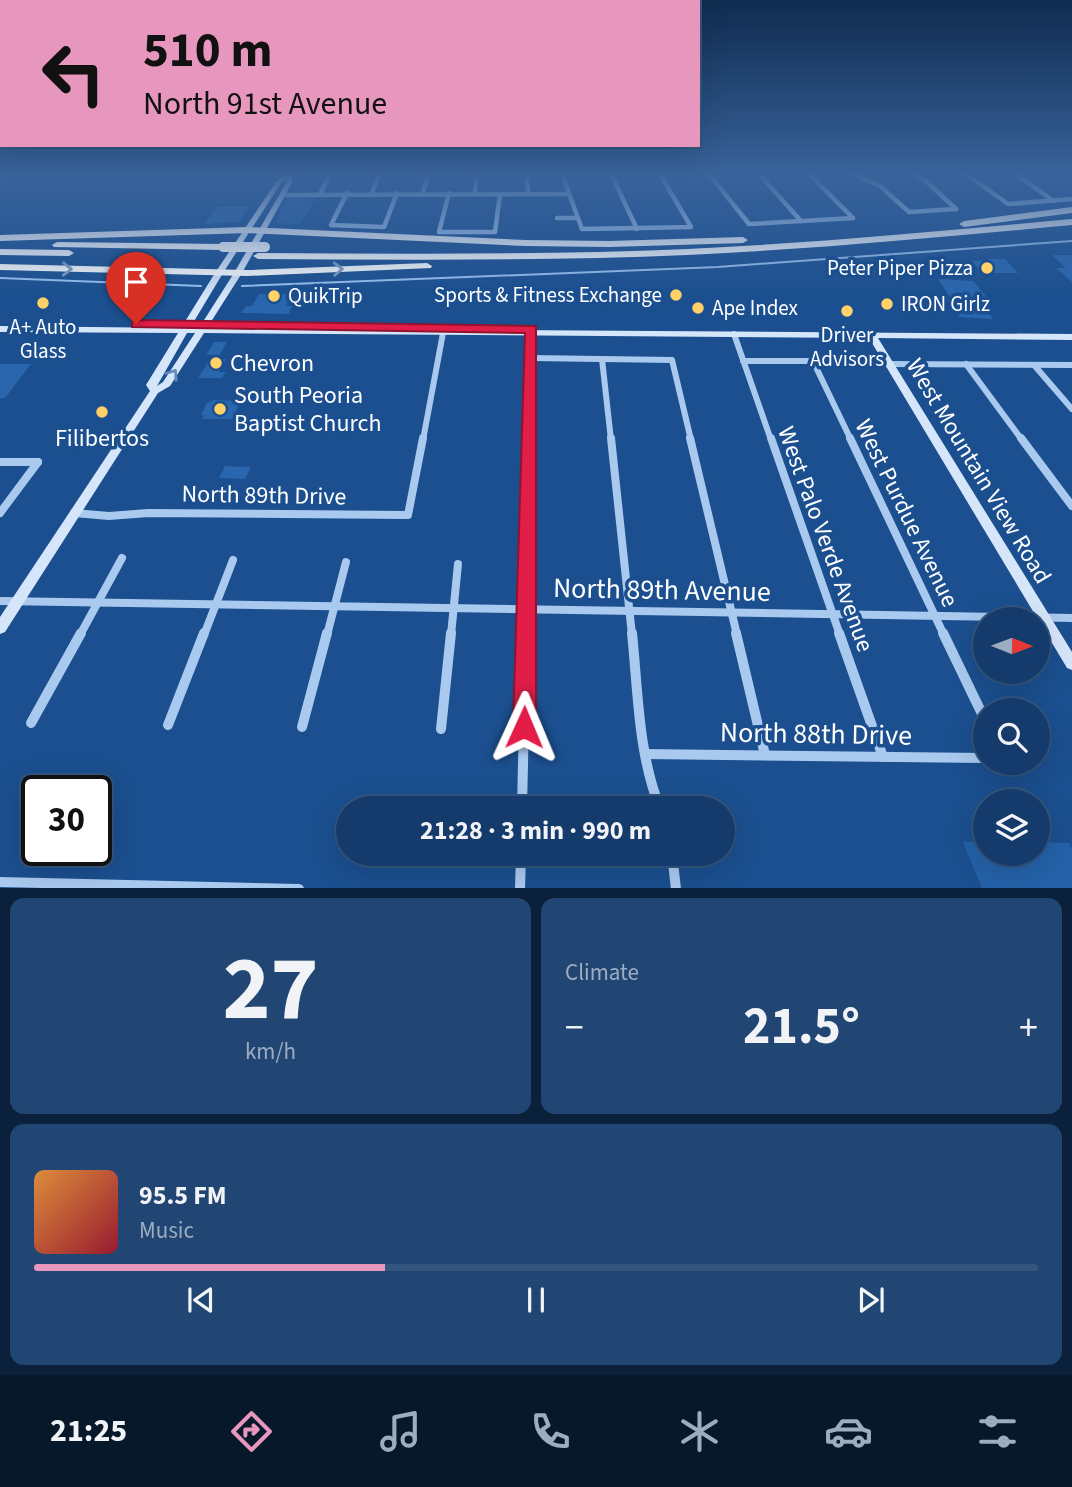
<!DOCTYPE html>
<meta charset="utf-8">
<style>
body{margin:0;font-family:"Source Sans 3",sans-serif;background:#214673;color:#f1f3f6;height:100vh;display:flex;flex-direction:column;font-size:26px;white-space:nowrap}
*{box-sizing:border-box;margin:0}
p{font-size:23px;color:#9dadc1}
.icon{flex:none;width:38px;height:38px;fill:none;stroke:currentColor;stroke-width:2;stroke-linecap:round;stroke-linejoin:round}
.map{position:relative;height:888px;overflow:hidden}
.panel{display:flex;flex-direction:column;gap:10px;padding:10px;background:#0b203b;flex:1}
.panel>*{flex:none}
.guide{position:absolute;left:0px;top:0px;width:700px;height:147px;box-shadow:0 7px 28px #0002,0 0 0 2px #33557e;background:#e797bd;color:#111;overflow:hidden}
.needle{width:46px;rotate:91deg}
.fabs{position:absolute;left:973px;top:607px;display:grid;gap:14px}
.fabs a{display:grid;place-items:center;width:77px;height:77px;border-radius:50%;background:#143b6b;box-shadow:0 7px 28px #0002,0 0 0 2px #33557e;font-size:35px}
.speed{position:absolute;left:21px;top:775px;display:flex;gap:14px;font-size:35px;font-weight:700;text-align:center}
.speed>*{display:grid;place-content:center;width:91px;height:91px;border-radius:50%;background:#143b6b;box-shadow:0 7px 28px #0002,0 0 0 2px #33557e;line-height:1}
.speed .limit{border:4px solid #111;border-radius:10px;background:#fff;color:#111}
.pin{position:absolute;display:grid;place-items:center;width:60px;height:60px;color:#fff;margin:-72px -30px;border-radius:50% 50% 50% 0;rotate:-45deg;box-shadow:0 0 7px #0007}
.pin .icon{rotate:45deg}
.me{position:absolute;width:77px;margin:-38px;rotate:1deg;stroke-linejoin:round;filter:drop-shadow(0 0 5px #0008)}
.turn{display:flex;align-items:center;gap:24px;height:147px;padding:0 28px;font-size:32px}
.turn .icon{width:91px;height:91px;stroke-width:2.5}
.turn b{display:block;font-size:49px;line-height:60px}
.big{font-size:52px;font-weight:700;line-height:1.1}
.panel .tile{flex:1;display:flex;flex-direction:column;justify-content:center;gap:10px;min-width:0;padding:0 24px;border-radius:14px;background:#214673}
.panel .dial{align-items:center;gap:0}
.dial b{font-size:91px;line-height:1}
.song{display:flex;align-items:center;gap:21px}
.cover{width:84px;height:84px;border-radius:10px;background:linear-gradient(135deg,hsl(30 70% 55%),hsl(350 70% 35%))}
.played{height:7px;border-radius:4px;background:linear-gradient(90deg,#e797bd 35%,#33557e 35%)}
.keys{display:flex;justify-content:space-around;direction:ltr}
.heat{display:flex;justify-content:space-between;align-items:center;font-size:38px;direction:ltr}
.panel .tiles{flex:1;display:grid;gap:10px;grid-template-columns:1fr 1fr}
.tile:last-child{grid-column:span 2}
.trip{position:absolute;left:336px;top:796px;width:399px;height:70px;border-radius:35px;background:#143b6b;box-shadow:0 7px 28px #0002,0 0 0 2px #33557e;font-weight:700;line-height:70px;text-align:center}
.tab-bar{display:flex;height:112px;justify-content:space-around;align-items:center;background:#08182b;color:#9dadc1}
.tab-bar .icon{width:49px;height:49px}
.tab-bar .selected{color:#e797bd}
.tab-bar b{font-size:32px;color:#f1f3f6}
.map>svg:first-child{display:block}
</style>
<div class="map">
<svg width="1072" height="889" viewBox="0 0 1072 889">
<rect width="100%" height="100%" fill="#1b4f8f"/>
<!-- green -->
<g fill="#2461a8">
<path d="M317,196L301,224L275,223L288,197Z"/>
<path d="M963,842H985V854H1038V842L1069,843L1072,848V888H982Z"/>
</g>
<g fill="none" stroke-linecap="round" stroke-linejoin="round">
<!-- stream -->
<g stroke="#9cc4f0" stroke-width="2">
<path d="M0,278L201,286"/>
<path d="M242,286L718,267L1072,241"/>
</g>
</g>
<!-- building -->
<g fill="#2a66ad">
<path d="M217,207H249L239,222L204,224Z"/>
<path d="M1052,255H1072V282L1056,268H1066Z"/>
<path d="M987,259H1005L1018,273H982L972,261H989Z"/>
<path d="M938,279L973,281L990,301L991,304H981L993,319L960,317L946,299H951Z"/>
<path d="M259,294H292L286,306H292L289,314L241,313L246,306H252Z"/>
<path d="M214,342H227L217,359H226L219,372H226L222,378H198L213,355H206Z"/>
<path d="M0,364H31L5,398H0Z"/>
<path d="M213,400L241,401L232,419H202L204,415H201L207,403Z"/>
<path d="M225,466L251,467L245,479L219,478Z"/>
</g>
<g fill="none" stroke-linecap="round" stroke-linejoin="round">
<!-- street-far3 -->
<g stroke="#a9c9ee" stroke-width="4.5">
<path d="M527,174L528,194"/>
<path d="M562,174L582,229L691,227L660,174"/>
<path d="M611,174L637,229"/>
<path d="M709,174L749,224L853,218"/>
<path d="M759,174L801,221"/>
<path d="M809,174L853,218"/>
<path d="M853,174L880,186L909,212L956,209"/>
<path d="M914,174L927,182L956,209"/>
<path d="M966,174L1008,204L1072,199"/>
<path d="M1015,174L1054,201"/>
<path d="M347,193L331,225L384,227L397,193"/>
<path d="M372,193L379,174"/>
<path d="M423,193L428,174"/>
<path d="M449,193L439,232H495L500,194"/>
<path d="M475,193L477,174"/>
<path d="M320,194L330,174"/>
<path d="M282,195L569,194"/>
<path d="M557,218H576"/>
</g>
<!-- street-far2 -->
<g stroke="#a9c9ee" stroke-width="6">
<path d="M734,334L771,440"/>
<path d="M530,358L672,360L691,440"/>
<path d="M602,359L611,440"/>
<path d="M743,361H813L851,440"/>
<path d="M889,364L1072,365"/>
<path d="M966,364L1022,440"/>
<path d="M1034,365L1072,409"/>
<path d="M423,440L443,333"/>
<path d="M530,440L532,329"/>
</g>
<!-- street-far1 -->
<g stroke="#a9c9ee" stroke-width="8">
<path d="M611,438L632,635"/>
<path d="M690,438L737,635"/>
<path d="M771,438L840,635"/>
<path d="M850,438L944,635"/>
<path d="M1021,438L1072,506"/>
<path d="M0,462H38"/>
<path d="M0,513L38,462"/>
<path d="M74,513L109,516L148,513L408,515L423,438"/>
<path d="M0,601L1072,618"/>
<path d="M80,635L122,558"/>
<path d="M204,635L233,560"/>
<path d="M327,635L346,562"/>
<path d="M451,635L458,564"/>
<path d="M526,635L530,438"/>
</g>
<!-- street -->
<g stroke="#a9c9ee" stroke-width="10">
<path d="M632,633C638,690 638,754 660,808"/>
<path d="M736,633L765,755"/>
<path d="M839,633L883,757"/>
<path d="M943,633L985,720"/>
<path d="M31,723L81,633"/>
<path d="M168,725L204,633"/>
<path d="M302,727L327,633"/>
<path d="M441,729L451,633"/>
<path d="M645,754L985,758"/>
<path d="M522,808L526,633"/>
<path d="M672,854L676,889"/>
<path d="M0,882L299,889"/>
<path d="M520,889L521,854"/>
</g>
<!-- secondary -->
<path fill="#d6e6fa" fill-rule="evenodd" d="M285,174H292V183L242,273L207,328L1072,334V340L878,338L1072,652V670L1067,668L869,338L204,333L170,386L158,393L5,632L0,634V617L150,391L146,385L178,333L0,332V326L181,328L215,273L276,182ZM286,180V183L234,273L199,328H190L223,273L281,183ZM187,333H195L163,382L157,386Z"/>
<!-- highway -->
<g fill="#fff" fill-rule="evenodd">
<path d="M1072,207V213L964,227L959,224L964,221Z"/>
<path d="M1072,219V225C944,237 815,249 687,255C544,261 401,260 258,259L253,256L258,253C401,254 544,255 687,249C815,243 944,231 1072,219Z"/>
<path d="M247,227L526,240L609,241L743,237L748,240L743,243L609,247L526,246L247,233L0,241V235Z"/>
<path d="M57,242L223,244L228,247L223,250L54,247L52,245Z"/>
<path d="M0,249L69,250L74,253L69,256L0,255Z"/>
<path d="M427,263L432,266L431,268L247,276L0,270V264L247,270Z"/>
</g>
<!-- highway-bridge -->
<path stroke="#fff" stroke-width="10" d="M223,247H265"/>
</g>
<!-- one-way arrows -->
<defs><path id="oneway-chevron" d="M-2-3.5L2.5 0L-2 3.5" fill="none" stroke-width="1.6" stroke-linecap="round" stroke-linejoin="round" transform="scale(1.75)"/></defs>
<g stroke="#829ec1">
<use href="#oneway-chevron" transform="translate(67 269) rotate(1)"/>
<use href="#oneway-chevron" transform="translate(338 269) rotate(-2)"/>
</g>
<use stroke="#668bba" href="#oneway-chevron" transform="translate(173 374) rotate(-56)"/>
<!-- sky -->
<linearGradient id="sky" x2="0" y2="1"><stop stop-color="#0f2b4f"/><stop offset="0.58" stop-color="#39639b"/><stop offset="1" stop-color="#39639b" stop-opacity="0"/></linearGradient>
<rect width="1072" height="299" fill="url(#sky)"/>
<!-- route -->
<path fill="#e11d48" stroke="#92132f" stroke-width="2" d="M136,320L536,326V727L532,735L524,738L516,735L513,727L525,333L132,327V322Z"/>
<!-- markers -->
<g fill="#ffd166" stroke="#1b4f8f" stroke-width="2.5">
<circle cx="987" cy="268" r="7"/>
<circle cx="676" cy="295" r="7"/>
<circle cx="274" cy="296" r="7"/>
<circle cx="43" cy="303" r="7"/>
<circle cx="887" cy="304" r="7"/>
<circle cx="698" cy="308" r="7"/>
<circle cx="847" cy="311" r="7"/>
<circle cx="216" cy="363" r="7"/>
<circle cx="220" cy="409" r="7"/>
<circle cx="102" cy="412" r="7"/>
</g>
<g text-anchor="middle" stroke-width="7" stroke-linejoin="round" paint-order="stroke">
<!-- far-poi labels -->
<g font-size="21" fill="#fff" stroke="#1b4f8f" text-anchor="start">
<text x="973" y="275" text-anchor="end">Peter Piper Pizza</text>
<text x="662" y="302" text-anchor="end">Sports &amp; Fitness Exchange</text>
<text x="288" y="303">QuikTrip</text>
<text x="901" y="311">IRON Girlz</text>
<text x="712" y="315">Ape Index</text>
<text x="43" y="334" text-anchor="middle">A+ Auto<tspan x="43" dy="24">Glass</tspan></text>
<text x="847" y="342" text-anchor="middle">Driver<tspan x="847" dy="24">Advisors</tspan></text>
</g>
<!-- poi labels -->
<g font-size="24" fill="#fff" stroke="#1b4f8f" text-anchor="start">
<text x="230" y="371">Chevron</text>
<text x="234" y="403">South Peoria<tspan x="234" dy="28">Baptist Church</tspan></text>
<text x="102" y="446" text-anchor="middle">Filibertos</text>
</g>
<!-- street labels -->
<g font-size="24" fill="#fff" stroke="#1b4f8f">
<text transform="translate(979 471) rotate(59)" y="8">West Mountain View Road</text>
<text transform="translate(264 495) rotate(1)" y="8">North 89th Drive</text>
<text transform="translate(907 513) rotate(64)" y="8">West Purdue Avenue</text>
<text transform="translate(826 539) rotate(70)" y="8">West Palo Verde Avenue</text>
</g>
<!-- near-street labels -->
<g font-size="28" fill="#fff" stroke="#1b4f8f">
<text transform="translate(662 589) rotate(1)" y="10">North 89th Avenue</text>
<text transform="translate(816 733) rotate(1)" y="10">North 88th Drive</text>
</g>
</g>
</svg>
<div class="fabs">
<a><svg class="needle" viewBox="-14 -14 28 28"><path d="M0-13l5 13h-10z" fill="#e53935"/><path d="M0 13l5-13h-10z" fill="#9dadc1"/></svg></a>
<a><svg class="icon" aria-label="search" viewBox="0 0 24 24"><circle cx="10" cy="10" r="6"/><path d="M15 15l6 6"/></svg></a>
<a><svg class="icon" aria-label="layers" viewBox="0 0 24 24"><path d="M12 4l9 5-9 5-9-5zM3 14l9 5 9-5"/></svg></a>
</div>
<div class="speed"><div class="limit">30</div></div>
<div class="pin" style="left:136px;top:324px;background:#d93025"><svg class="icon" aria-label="arrive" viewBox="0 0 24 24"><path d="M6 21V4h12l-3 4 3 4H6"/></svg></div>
<svg class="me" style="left:524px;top:727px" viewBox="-20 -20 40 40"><path d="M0-17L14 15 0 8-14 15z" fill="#e11d48" stroke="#fff" stroke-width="4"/></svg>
<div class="trip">21:28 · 3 min · 990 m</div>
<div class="guide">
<div class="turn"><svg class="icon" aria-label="left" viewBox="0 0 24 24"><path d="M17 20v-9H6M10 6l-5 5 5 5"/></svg><div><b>510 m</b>North 91st Avenue</div></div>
</div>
</div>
<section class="panel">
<div class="tiles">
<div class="tile dial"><b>27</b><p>km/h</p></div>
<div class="tile"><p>Climate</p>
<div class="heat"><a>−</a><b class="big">21.5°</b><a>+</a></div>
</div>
<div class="tile">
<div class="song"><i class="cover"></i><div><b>95.5 FM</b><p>Music</p></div></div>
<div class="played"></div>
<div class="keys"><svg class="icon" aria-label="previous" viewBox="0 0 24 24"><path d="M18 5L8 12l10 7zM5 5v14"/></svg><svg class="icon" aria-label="pause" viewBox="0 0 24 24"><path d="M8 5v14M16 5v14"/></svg><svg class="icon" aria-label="next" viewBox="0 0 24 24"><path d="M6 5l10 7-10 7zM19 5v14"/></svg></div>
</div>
</div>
</section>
<nav class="tab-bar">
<b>21:25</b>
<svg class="icon selected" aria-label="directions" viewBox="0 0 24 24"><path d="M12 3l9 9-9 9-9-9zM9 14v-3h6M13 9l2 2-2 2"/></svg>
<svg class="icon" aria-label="music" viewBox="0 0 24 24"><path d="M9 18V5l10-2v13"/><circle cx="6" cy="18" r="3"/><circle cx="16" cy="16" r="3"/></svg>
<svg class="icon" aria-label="phone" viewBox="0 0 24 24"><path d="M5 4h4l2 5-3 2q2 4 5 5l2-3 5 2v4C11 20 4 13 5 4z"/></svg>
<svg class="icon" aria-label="climate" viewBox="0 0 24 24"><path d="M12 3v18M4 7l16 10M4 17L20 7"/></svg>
<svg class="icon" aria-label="car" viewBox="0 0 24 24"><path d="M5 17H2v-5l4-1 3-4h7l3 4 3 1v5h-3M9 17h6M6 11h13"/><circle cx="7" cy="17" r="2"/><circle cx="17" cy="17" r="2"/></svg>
<svg class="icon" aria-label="filters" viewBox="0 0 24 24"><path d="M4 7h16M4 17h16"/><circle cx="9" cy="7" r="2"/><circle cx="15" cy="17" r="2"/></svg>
</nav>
